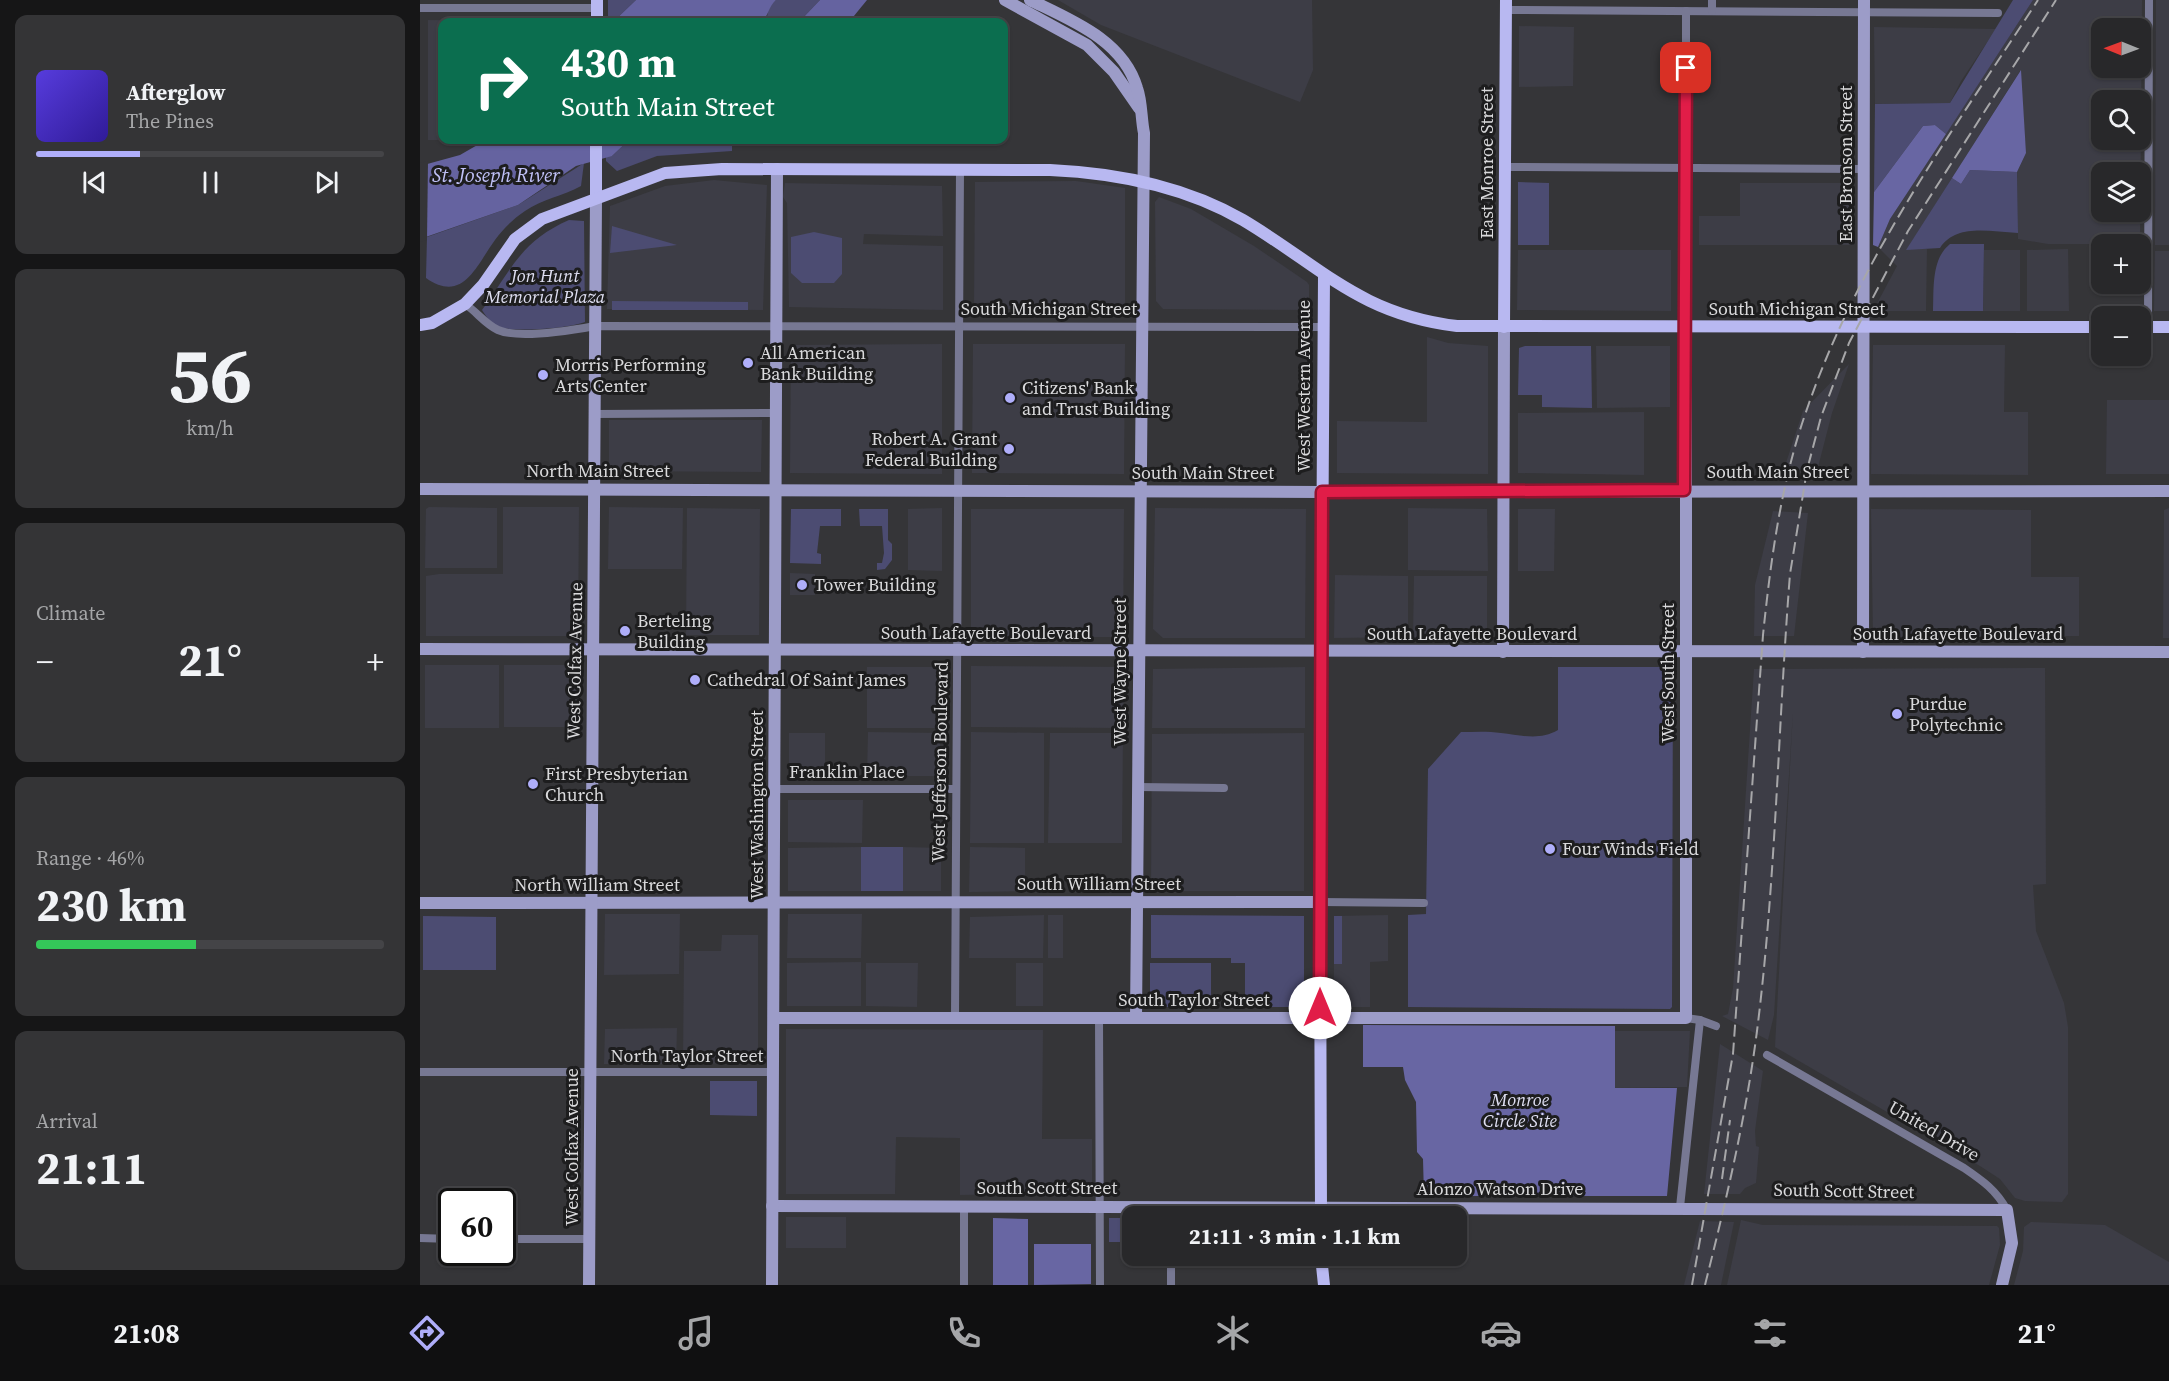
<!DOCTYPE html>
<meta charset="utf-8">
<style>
body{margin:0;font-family:"Source Serif 4",serif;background:#343436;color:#f1f3f6;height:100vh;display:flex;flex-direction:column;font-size:22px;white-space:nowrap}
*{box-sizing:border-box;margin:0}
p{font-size:20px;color:#a5a6a8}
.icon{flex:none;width:33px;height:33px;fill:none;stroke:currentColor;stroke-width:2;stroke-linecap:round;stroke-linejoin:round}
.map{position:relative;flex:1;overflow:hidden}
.panel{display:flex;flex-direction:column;gap:15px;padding:15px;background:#161617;width:420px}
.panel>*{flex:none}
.guide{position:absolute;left:18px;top:18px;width:570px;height:126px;border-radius:12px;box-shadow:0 2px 4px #0004,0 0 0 2px #444447;background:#0b6e4f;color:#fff;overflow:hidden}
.needle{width:39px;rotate:271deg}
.fabs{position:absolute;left:1671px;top:18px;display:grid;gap:12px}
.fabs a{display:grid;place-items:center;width:60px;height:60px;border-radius:12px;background:#28282a;box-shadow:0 2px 4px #0004,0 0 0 2px #444447;font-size:30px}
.speed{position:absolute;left:18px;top:1188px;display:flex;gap:12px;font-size:30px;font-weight:700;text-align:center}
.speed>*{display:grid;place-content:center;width:78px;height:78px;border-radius:50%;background:#28282a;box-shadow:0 2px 4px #0004,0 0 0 2px #444447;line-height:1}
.speed .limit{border:3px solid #111;border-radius:9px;background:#fff;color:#111}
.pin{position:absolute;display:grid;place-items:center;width:51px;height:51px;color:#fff;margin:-26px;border-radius:12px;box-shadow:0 3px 9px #0006}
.me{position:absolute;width:66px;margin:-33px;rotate:0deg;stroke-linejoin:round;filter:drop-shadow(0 0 4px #0008)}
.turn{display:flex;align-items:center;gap:21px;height:126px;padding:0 24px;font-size:27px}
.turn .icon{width:78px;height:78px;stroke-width:2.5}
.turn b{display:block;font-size:42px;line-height:51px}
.big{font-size:45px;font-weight:700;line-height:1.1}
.panel .tile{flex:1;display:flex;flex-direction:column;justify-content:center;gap:9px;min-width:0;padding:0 21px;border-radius:12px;background:#343436}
.panel .dial{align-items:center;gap:0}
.dial b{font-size:78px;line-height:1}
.song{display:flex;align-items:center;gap:18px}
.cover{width:72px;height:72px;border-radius:9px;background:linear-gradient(135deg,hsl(250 70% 55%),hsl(250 70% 35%))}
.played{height:6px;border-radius:3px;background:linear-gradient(90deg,#afaefa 30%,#444447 30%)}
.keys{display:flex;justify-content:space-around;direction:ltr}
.heat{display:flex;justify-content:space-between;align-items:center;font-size:33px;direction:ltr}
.charge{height:9px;border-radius:4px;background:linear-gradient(90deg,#34c759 46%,#444447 0)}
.trip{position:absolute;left:702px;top:1206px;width:345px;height:60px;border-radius:12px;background:#28282a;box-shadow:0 2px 4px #0004,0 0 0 2px #444447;font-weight:700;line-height:60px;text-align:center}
.tab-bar{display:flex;height:96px;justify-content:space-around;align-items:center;background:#101011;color:#a5a6a8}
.tab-bar .icon{width:42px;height:42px}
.tab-bar .on{color:#afaefa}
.tab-bar b{font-size:27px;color:#f1f3f6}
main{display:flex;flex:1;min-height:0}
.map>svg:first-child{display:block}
</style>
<main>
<section class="panel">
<div class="tile">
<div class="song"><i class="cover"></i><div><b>Afterglow</b><p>The Pines</p></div></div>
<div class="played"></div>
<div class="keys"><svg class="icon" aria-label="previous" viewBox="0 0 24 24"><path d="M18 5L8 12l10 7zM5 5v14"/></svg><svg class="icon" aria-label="pause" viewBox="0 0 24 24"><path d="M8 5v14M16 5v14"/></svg><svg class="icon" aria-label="next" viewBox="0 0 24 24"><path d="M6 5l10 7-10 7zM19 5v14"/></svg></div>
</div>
<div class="tile dial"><b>56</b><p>km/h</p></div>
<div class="tile"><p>Climate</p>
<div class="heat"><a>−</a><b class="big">21°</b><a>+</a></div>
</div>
<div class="tile"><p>Range · 46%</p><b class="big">230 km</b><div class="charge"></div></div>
<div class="tile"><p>Arrival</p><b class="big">21:11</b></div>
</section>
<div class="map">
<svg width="1749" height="1285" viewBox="0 0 1749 1285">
<rect width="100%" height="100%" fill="#353538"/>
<!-- built -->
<g fill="#3d3d46" fill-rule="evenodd">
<path d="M638,0H892L893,70L880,102L681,25Z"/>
<path d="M1613,0H1722L1720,244H1628L1598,239L1597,172L1606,153L1600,71L1487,249H1507L1506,311H1453L1477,266L1458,247L1470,219ZM1682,28H1720V68H1682ZM1682,100H1720V140H1682ZM1682,172H1720V212H1682Z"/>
<path d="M1736,0H1749V245H1735Z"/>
<path d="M8,20L82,21L22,22V140H25H8Z"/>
<path d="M1099,26L1154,27L1153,86L1099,87Z"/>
<path d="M1454,27L1576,29L1541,81L1530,103L1455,104Z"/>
<path d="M294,180L347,185L343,310L187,309L190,206L245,186Z"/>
<path d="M656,181L705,188V309H554L555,182Z"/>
<path d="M365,183L522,186L523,236L444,234L443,244L523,246V310L369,307L367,203L363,197Z"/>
<path d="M1320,183H1432L1433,245H1279V216H1320Z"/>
<path d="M739,197L771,209L834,246L887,282L889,285V310L743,309L736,301L735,202Z"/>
<path d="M1648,249L1649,311H1607V250Z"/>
<path d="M1098,250H1251V311L1097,310Z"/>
<path d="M1564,250H1600V311H1563Z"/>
<path d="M1735,251H1749V311H1734Z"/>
<path d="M1007,337L1028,343L1068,346V474L917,473V421L1007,422Z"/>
<path d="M522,344V474L370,473L371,345Z"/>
<path d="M553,344H705L704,474L552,473Z"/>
<path d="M1453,345H1585L1584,412H1608V475L1451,474Z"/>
<path d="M1176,346H1250V407L1177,408Z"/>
<path d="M1429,364L1412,413L1397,471L1364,469L1383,411Z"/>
<path d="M1687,400H1749V474H1686Z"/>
<path d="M1224,412V475L1098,473V413Z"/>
<path d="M189,420H342L341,472L192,471L189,467Z"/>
<path d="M9,507L77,508V568H5L6,509Z"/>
<path d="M83,507H159L158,636H6V576L19,574H83Z"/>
<path d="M189,507L263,508L262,569H188Z"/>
<path d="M267,508L340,509L339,635H266Z"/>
<path d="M522,508V571L488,570V509Z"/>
<path d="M735,508L886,509L885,638H743L733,629Z"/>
<path d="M988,508L1067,509L1068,571L988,570Z"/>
<path d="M1749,508V638H1743L1744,510Z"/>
<path d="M551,509H704L703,637H551Z"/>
<path d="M1098,509H1135L1134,571H1098Z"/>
<path d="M1451,509L1611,510V577H1659V636L1453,637Z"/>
<path d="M1353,511L1388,513L1374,636H1334L1335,585Z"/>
<path d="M370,573L395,574V595H370Z"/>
<path d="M915,575L988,576V637L914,638Z"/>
<path d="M994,576H1067V637L993,638Z"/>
<rect x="5" y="665" width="74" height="63"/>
<path d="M84,665H157L156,727H84Z"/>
<path d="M551,666L704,667L703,728L551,727Z"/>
<path d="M447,667H521L522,728H447Z"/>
<path d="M885,667V728H732L733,669Z"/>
<path d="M1625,668L1626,884L1613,885L1616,931L1644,1003L1648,1027V1194L1642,1202L1605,1201L1595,1198L1580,1179L1560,1166L1355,1047L1373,711L1354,1015L1348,1040L1302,1016L1308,1014L1313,988L1334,669Z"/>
<path d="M448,732L520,733V776H447Z"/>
<path d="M551,732L624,733V843H550Z"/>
<rect x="369" y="733" width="36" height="43"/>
<path d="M630,733H703L702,843H628Z"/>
<path d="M884,733V891H731L732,734Z"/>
<path d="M368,800H443L442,843L368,842Z"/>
<path d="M441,847V891H368V848Z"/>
<path d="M483,847L521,848V891H483Z"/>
<path d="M550,847L605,848V891L549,892Z"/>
<path d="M185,914H260L259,974L184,975Z"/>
<path d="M368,914H442L441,958H367Z"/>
<path d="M624,915L623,958H549L550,917Z"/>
<rect x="628" y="915" width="15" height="43"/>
<path d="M968,915V961L950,962V1007H914V916Z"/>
<path d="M302,935H338V1063L263,1064L264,951H301Z"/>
<path d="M441,962V1006H367V963Z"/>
<path d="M446,963H498L497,1007L446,1006Z"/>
<rect x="596" y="963" width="27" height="43"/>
<path d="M257,1028L256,1064H184L185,1029Z"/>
<path d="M366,1029L623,1030L622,1139H672V1192L540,1195V1138L476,1137L475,1194H366Z"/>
<path d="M1195,1031H1270L1267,1087L1195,1088Z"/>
<path d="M1300,1044L1343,1071L1335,1131L1336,1146L1339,1147L1336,1183L1325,1188L1320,1194H1284Z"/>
<rect x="366" y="1217" width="60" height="31"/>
<path d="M1321,1220L1343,1225L1577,1226L1579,1228L1580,1245L1569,1285H1307Z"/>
<path d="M1280,1221L1314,1222L1301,1285H1264Z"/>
<path d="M1611,1222L1685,1225L1749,1262V1285H1594L1603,1251L1604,1227Z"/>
</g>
<!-- green -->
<g fill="#4c4c72">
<path d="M188,0H216L193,22H188Z"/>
<path d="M356,0H400L379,22H308L316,16L347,17L349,6Z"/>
<path d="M1593,0H1613L1526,134L1515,125L1503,126L1454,192L1455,104L1530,103Z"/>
<path d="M209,140H295L300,145L312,142V151L237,156L197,171L186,161V156H192Z"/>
<path d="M164,163L161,186C143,196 122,199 105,211C93,219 83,229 75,240C56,266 43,304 6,278L7,237L98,205Z"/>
<path d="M1550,170L1597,172L1598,233C1569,232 1537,223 1520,248L1486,250L1532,178L1541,184Z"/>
<path d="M1098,182L1129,183V245H1098Z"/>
<path d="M149,220L164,221L165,322C150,328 99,332 83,328C73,326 67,318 62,310C91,270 101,241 149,220Z"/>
<path d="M192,226L257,245L190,253Z"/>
<path d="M394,232L422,238V274L414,283H382L371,273V237Z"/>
<path d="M1530,244H1564L1563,311H1513C1514,289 1511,259 1530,244Z"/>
<path d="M192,301L328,302V310H192Z"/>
<path d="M1105,346H1171L1172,408L1122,407V395H1098L1099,348Z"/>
<path d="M371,509H421V526H400L397,553L401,554V564L370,563Z"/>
<path d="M439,509H468V540L472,544V560L465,569L457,570V563H462L464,553L462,526H440Z"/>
<path d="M1138,667H1253L1252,1007L1250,1009L988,1007V915L1006,914L1008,769L1041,732C1054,732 1068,731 1081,733C1101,735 1119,741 1138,730Z"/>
<rect x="441" y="847" width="42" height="44"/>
<path d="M731,915L884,916V1007H825V963H811V958H731Z"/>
<path d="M3,916L76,917V970H3Z"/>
<rect x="914" y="916" width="8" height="48"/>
<rect x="730" y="963" width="61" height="44"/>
<path d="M290,1081H337V1116L290,1115Z"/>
<rect x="689" y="1218" width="23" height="24"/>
</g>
<!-- forest -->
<g fill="#6866a3">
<path d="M1601,70L1606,153L1597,172L1550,170L1541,184L1532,178Z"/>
<path d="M1515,125L1526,134L1470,219L1458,247L1453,245L1454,192L1503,126Z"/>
<path d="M943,1025L1195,1026V1088H1257L1247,1196H1004L1003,1159L997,1152L996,1102L985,1080L983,1067H943Z"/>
<path d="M573,1218L608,1219V1285H573Z"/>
<path d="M614,1244H671V1284L614,1285Z"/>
</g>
<!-- water -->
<g fill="#6563a0">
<path d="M216,0H356C348,7 349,15 342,22L316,16L308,22H193Z"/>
<path d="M400,0H447L429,22H379Z"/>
<path d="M66,140H209L192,156L156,166L98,205L0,239V166L40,155Z"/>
</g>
<!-- pier -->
<path fill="#353538" d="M8,161L7,240L0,242V163Z"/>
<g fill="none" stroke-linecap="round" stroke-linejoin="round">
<!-- street -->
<g stroke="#777893" stroke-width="8">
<path d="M0,8H177"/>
<path d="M1086,10L1578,13"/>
<path d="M1266,11V327"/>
<path d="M1292,11V0"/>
<path d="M1085,167L1444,169"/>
<path d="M45,304C57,312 65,324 78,330C98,339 153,330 175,326L902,327"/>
<path d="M1728,327L1729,0"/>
<path d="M175,414L356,413"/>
<path d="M718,787L804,788"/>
<path d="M355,789H536"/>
<path d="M900,902L1004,903"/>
<path d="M535,1018L540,170"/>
<path d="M679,1018L680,1285"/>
<path d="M1266,1018L1280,1020L1296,1026"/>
<path d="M1347,1055L1544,1168C1563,1181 1576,1190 1587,1210"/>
<path d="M0,1072H353"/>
<path d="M1260,1207L1280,1020"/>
<path d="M0,1238L32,1239"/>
<path d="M82,1239H169"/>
<path d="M544,1285V1206"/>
<path d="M751,1285V1256"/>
</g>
<!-- secondary -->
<g stroke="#9c9cc8" stroke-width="12">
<path d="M585,0L667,45L694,72L719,108"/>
<path d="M610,0C651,20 703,40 717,88C722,102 721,119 724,133L716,1018"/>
<path d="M0,489L902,492L1749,491"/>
<path d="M0,649L1749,652"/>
<path d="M1083,652L1084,327"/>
<path d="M1443,652L1444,0"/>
<path d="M0,903L900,902"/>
<path d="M354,1018H1266V327"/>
<path d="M352,1206L1587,1210L1592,1243L1582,1285"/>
<path d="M169,1285L176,198"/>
<path d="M352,1285L357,169"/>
</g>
<!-- primary -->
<g stroke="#b8b8f1" stroke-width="12">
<path d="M177,0V22"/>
<path d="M176,198V140"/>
<path d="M0,325L12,323L45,304L63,285L95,239L122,219L245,173L302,169L630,170C698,173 764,186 823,220C902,267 939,314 1037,326L1682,327"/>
<path d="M1084,327L1086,0"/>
<path d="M1720,327H1749"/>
<path d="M901,1216L900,902L904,276"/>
<path d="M901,1256L904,1285"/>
</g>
<!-- rail -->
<g stroke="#a7a7a9" stroke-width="2" stroke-dasharray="12 6" stroke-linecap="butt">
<path d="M1302,1179L1310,1120"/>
<path d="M1272,1285L1313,1054L1343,635C1351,558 1361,482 1387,409C1438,260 1533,131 1618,0"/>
<path d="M1285,1285C1306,1201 1326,1117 1337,1031C1356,880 1358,726 1370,574L1387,470L1401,417L1429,343L1488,231L1636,0"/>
</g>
</g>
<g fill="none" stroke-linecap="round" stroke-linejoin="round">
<!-- route casing -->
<g stroke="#92132f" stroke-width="15">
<path id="route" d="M900,1008L902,492L1264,490L1266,68"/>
</g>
<!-- route -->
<use href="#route" stroke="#e11d48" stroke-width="10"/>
</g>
<!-- markers -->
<g fill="#afaefa" stroke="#1d1d1e" stroke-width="2">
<circle cx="328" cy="363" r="6"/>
<circle cx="123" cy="375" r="6"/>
<circle cx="590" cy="398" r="6"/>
<circle cx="589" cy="449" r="6"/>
<circle cx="382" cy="585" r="6"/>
<circle cx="205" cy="631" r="6"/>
<circle cx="275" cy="680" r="6"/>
<circle cx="1477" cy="714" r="6"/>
<circle cx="113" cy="784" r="6"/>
<circle cx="1130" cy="849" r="6"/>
</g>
<g text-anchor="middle" stroke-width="6" stroke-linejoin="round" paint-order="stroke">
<!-- street labels -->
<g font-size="18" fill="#dadadc" stroke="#1d1d1e">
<text transform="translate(1067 163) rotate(-90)" y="6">East Monroe Street</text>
<text transform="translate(1426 164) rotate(-90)" y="6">East Bronson Street</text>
<text x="629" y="315">South Michigan Street</text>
<text x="1377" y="315">South Michigan Street</text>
<text transform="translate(884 386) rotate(-90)" y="6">West Western Avenue</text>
<text x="178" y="477">North Main Street</text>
<text x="1358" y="478">South Main Street</text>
<text x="783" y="479">South Main Street</text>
<text x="566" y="639">South Lafayette Boulevard</text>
<text x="1052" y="640">South Lafayette Boulevard</text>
<text x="1538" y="640">South Lafayette Boulevard</text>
<text transform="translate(155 661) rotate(-89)" y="6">West Colfax Avenue</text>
<text transform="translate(700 672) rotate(-90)" y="6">West Wayne Street</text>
<text transform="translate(1248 673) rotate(-90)" y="6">West South Street</text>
<text transform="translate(520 762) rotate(-89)" y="6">West Jefferson Boulevard</text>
<text x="427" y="778">Franklin Place</text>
<text transform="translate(337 805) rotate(-90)" y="6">West Washington Street</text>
<text x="679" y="890">South William Street</text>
<text x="177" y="891">North William Street</text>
<text x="774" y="1006">South Taylor Street</text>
<text x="267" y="1062">North Taylor Street</text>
<text transform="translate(1514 1131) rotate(30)" y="6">United Drive</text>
<text transform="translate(152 1147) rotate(-90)" y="6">West Colfax Avenue</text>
<text x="627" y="1194">South Scott Street</text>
<text x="1080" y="1195">Alonzo Watson Drive</text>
<text transform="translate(1424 1191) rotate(1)" y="6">South Scott Street</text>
</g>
<!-- park labels -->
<g font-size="18" font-style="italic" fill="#dfdff2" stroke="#1d1d1e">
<text x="125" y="282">Jon Hunt<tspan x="125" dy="21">Memorial Plaza</tspan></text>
<text x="1100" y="1106">Monroe<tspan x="1100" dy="21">Circle Site</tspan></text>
</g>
<!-- poi labels -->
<g font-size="18" fill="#dadadc" stroke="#1d1d1e" text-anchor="start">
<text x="340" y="359">All American<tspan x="340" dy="21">Bank Building</tspan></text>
<text x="135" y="371">Morris Performing<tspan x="135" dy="21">Arts Center</tspan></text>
<text x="602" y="394">Citizens' Bank<tspan x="602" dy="21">and Trust Building</tspan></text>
<text x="577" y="445" text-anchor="end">Robert A. Grant<tspan x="577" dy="21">Federal Building</tspan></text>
<text x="394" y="591">Tower Building</text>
<text x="217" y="627">Berteling<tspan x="217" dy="21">Building</tspan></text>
<text x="287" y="686">Cathedral Of Saint James</text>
<text x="1489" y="710">Purdue<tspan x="1489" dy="21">Polytechnic</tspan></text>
<text x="125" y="780">First Presbyterian<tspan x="125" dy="21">Church</tspan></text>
<text x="1142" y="855">Four Winds Field</text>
</g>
<!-- water labels -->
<g font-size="20" font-style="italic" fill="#c0c1f7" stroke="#1d1d1e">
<text x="76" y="182">St. Joseph River</text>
</g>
</g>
</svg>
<div class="fabs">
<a><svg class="needle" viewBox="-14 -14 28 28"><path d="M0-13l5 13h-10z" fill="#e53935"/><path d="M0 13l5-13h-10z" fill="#a5a6a8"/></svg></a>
<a><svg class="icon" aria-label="search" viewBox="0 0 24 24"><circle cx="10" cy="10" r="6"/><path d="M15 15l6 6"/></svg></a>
<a><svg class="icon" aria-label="layers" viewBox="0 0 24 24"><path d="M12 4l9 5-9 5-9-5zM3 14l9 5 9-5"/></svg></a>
<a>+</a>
<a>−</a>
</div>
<div class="speed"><div class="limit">60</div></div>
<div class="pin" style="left:1266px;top:68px;background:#d93025"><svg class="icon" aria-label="arrive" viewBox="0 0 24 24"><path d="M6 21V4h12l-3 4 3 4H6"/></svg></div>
<svg class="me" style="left:900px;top:1008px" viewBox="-20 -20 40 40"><circle r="19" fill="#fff"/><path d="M0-13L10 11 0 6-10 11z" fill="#e11d48"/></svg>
<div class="trip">21:11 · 3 min · 1.1 km</div>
<div class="guide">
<div class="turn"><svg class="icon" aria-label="right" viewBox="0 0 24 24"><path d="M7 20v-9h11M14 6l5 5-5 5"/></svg><div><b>430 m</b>South Main Street</div></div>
</div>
</div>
</main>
<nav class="tab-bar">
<b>21:08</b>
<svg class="icon on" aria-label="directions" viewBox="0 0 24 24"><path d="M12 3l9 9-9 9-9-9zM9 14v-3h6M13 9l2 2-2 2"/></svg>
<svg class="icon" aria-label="music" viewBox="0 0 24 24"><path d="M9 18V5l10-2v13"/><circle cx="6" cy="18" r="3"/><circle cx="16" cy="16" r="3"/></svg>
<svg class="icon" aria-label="phone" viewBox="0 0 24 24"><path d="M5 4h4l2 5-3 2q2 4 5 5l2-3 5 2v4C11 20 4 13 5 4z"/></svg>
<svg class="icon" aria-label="climate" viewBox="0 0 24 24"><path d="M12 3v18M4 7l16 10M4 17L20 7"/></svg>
<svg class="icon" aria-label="car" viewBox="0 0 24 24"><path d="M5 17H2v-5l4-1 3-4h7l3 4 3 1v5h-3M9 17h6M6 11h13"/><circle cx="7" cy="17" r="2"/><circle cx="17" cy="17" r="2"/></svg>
<svg class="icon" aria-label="filters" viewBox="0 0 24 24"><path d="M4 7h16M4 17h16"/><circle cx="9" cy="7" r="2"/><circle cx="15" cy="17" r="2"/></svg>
<b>21°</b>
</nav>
